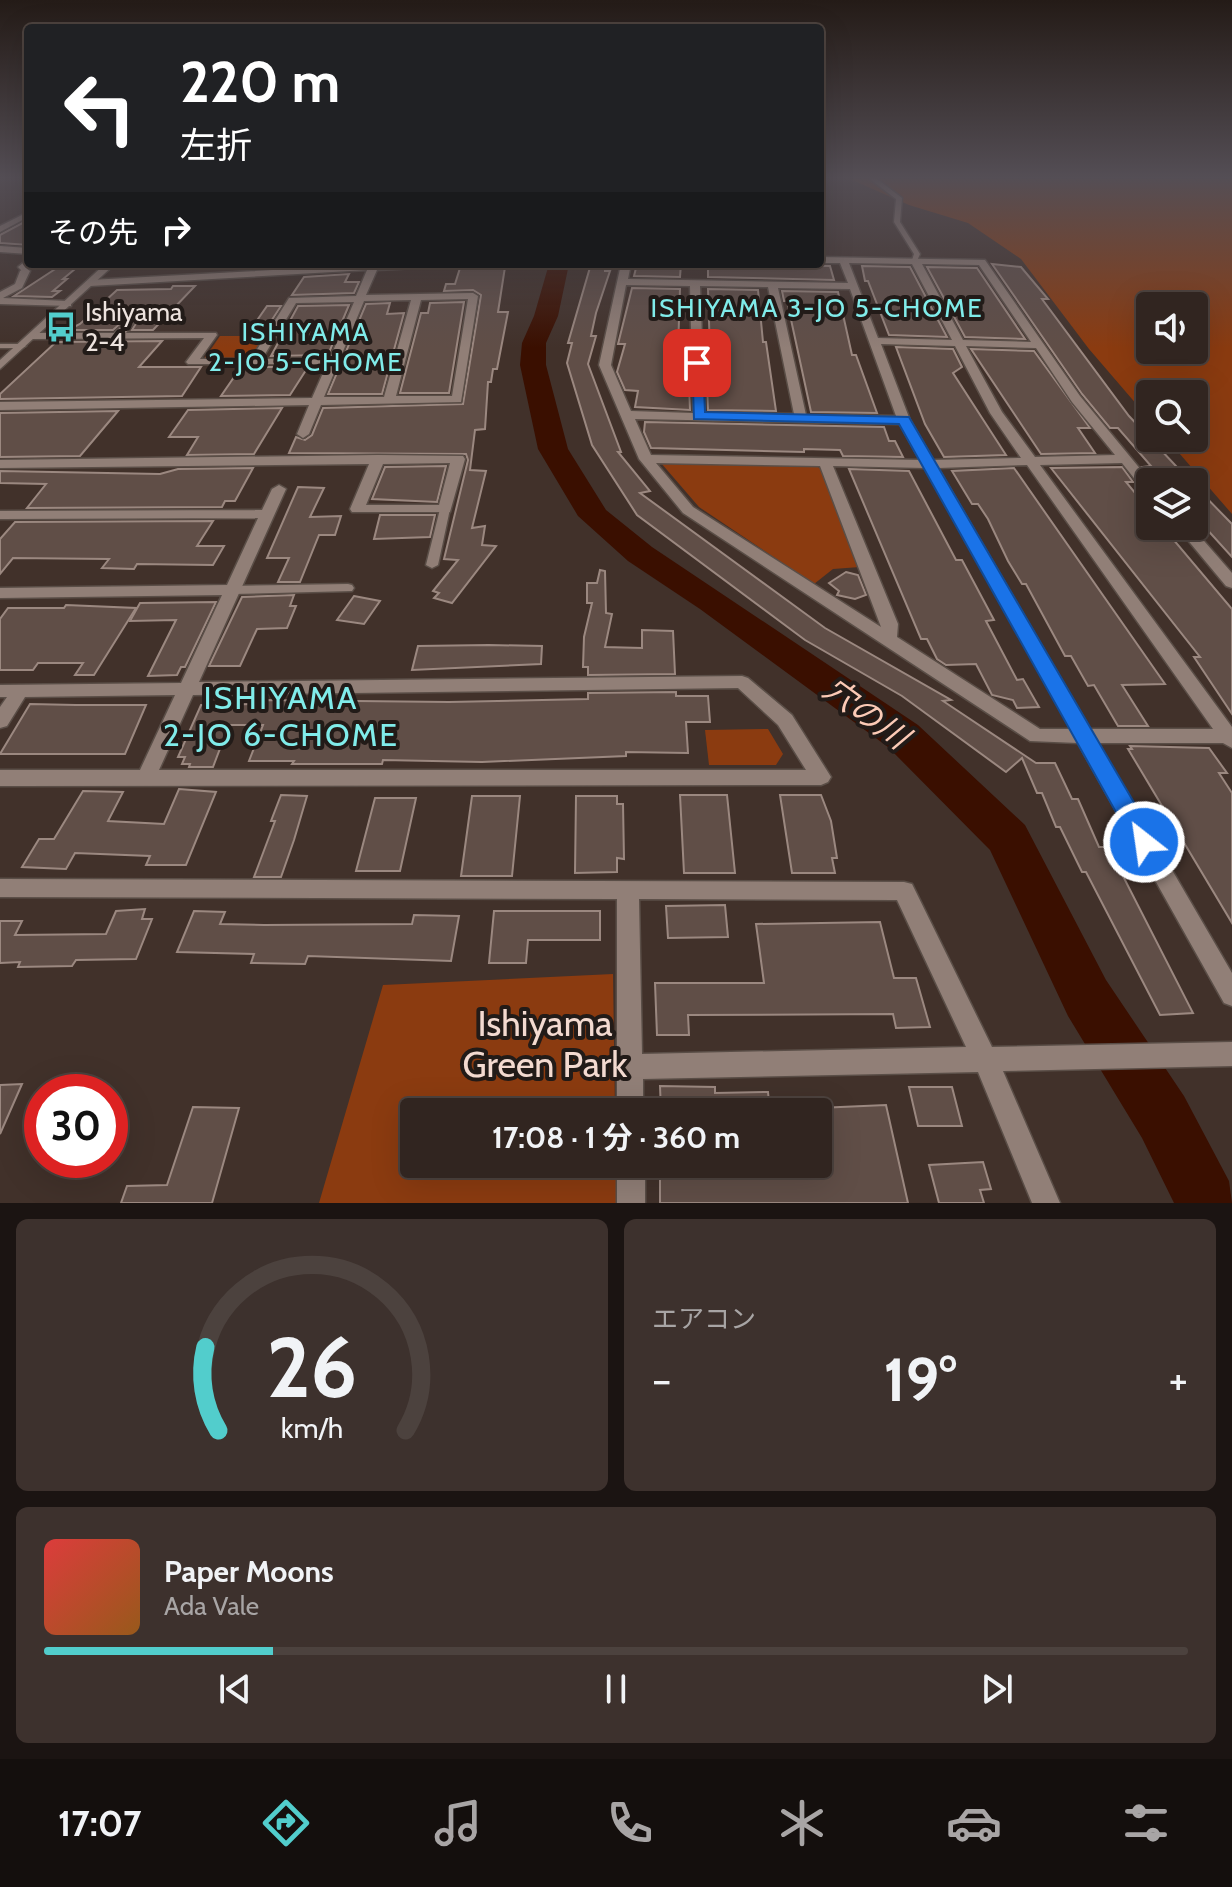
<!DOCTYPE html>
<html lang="ja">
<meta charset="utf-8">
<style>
body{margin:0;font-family:Cabin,"Noto Sans JP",sans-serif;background:#3d312d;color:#f1f3f6;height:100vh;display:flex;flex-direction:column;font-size:30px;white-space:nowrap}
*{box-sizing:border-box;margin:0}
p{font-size:26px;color:#a8a5a5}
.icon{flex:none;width:44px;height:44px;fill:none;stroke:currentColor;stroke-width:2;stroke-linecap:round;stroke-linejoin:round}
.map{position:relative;height:1203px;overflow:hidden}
.sheet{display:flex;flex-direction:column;gap:16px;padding:16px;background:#1b1412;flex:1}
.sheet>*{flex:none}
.banner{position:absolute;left:24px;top:24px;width:800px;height:244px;border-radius:8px;box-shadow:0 8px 32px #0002,0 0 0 2px #4c423e;background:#202124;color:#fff;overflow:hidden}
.fabs{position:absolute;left:1136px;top:292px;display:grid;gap:16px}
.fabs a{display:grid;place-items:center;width:72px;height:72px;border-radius:8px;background:#312520;box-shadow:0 8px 32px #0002,0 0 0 2px #4c423e;font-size:40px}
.speed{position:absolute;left:24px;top:1074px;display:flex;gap:16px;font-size:40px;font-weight:700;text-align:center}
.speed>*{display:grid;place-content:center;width:104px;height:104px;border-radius:50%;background:#312520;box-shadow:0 8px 32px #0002,0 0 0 2px #4c423e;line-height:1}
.speed .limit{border:12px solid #d22;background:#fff;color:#111}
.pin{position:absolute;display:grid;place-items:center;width:68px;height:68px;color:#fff;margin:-34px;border-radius:16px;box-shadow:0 4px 12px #0006}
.me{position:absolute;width:88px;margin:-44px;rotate:330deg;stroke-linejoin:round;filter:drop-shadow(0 0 6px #0008)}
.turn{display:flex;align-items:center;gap:28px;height:168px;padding:0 24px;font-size:36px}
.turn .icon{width:104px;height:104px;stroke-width:2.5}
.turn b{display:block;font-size:56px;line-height:68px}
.then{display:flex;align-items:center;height:76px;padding:0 24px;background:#0003;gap:16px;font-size:30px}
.big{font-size:60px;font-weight:700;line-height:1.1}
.sheet .card{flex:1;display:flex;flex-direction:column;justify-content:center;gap:12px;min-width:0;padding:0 28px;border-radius:12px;background:#3d312d}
.sheet .dial{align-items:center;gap:0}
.dial svg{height:208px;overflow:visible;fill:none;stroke:#4c423e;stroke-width:7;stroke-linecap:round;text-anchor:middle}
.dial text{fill:#f1f3f6;stroke:none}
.song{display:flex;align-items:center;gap:24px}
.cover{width:96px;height:96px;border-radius:12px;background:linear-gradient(135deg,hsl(0 70% 55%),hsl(30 70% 35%))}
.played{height:8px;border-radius:4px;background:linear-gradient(90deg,#52cdcc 20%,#4c423e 20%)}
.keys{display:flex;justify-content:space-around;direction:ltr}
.heat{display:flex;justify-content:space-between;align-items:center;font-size:44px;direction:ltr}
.sheet .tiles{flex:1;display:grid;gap:16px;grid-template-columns:1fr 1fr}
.card:last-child{grid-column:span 2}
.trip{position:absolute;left:400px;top:1098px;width:432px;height:80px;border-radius:8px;background:#312520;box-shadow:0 8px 32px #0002,0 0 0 2px #4c423e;font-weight:700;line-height:80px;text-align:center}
.menu{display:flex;height:128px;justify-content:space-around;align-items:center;background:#140f0d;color:#a8a5a5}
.menu .icon{width:56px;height:56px}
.menu .active{color:#52cdcc}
.menu b{font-size:36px;color:#f1f3f6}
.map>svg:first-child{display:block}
</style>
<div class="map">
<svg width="1232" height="1203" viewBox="0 0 1232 1203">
<rect width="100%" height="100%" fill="#41312a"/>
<!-- green -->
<g fill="#8b3b10" fill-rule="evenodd">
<path d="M850,179H1232V514L1166,438H1194V394H1150V420L1089,349L1021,259L968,223L909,205ZM1150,306H1194V350H1150Z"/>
<path d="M220,336H264L251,358L204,359Z"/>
<path d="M661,463L815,465L821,469L860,567L833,569L814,584L699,507Z"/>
<path d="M768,729L783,754L776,765H709L705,730Z"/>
<path d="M613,974L615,1112H414V1164H616L617,1203H319L383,985Z"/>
</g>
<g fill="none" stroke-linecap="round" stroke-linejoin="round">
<!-- river -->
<path fill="#3a0f00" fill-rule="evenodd" d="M549,264H569L558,316L546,343V365L568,449L606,510L652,547L918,725L1025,825L1106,980L1184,1096L1229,1181L1232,1203H1174L1142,1138L1068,1016L990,850L888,747L700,609L628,561L578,516L538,449L520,365L522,343L534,316Z"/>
</g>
<!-- building -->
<g fill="#604e47" stroke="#9b8880" stroke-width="2">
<path d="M28,220V245L0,243V235Z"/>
<path d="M63,264H81L63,279H67L53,291H60L52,297L14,296Z"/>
<path d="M591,264H605V271H610L596,313L591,336H596L588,364L621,452H618L650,491L640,493L825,628L951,700L943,701L1036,763H1055L1072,799H1078L1099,847H1105L1124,878L1193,1013L1160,1015L1086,872H1082L1060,827H1056L1042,793H1037L1022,758L1006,772L902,696L805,640L637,515L592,445L567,363L572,343H568Z"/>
<path d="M637,264H681L680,277L634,276Z"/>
<path d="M708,264L830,266L834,280L708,277Z"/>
<path d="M992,264L1021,267L1048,299H1042L1129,416L1191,482H1154L1142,467L1151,466L1118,428H1110L1082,394Z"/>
<path d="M862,266L910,267L947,337L889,335L868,281H865Z"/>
<path d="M505,267L498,312H508L497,369H493L491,382H488L485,429L475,430L470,470L486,471L472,528L485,526L482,545L496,546L452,603L434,598L439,593L433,591L458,560L444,559L468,460L466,454L289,453L296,437L305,440L312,435L323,408L463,404L481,295L473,290L444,291L446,284H455L460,268Z"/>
<path d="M927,267L977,268L1025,339L965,337Z"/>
<path d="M349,274L345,282H359L354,293L292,295L304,277Z"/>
<path d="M173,286H195L153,330H132L138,320L130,315L113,330H68L80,324L117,290L171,289Z"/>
<path d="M632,288L680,289L677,381L689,384L690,410L635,407L638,391L625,390L617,372L625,344H618Z"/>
<path d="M708,289L758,290L763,342H766L776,411L708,410L707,385H711Z"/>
<path d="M782,291L838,292L852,355H856L877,413L811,412L787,301H784Z"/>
<path d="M464,302L449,393H400L421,313H428L430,303Z"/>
<path d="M390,303L387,314L404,313L382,394H328L366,304Z"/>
<path d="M349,305L328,355L271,356L298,306Z"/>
<path d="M267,306H281L264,332H249Z"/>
<path d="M162,341L139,367H201L182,396L0,399V394L56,342Z"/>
<path d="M896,347L953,349L962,367L953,373L1006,455L944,457L925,424Z"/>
<path d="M971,349L1034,351L1090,428H1078L1095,453L1041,454Z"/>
<path d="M241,367H308L290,395L221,396Z"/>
<path d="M282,408L254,454L187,455L198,437H169L188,410Z"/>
<path d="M118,411L80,456L0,457V413Z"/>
<path d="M645,422L884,427L889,441H895L903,457L843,456L840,450L804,449V452L651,448L644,432Z"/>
<path d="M446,466L437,502L372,499L385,467Z"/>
<path d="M1122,467L1133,482H1126L1150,511V526H1162L1232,609V714L1194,657H1200L1051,468Z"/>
<path d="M253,468L235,501H225L222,507L27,508L46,484L0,483V471L160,474L178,469Z"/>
<path d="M1014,468L1165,684L1122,685L1148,726H1118L1094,685L1088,686L1071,656H1065L1026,584H1022L1008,561L988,519L978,504H972L952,471Z"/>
<path d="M849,469L909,471L956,560H962L994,620L986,621L1017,680L1023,679L1039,707L1017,708L1013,700L992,695L976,664L946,665L937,659L927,639H921Z"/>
<path d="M1194,485L1232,524V557L1194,515Z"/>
<path d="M298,487L324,488L310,517L341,516L335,535H319L300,582H278L289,558H267Z"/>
<path d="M380,515H435L430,537L374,539Z"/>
<path d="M213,521L197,546H224L213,565L137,564L134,569L102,568L109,559L13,558L0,574V539L15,522Z"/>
<path d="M600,570L605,571L606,613L612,614L605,647L642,648V630L673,631L675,674L588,675V667H583L584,637L592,603H587V583H597Z"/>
<path d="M846,572L858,575L866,595L855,599L837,595L839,591L829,583Z"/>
<path d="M294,595L290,606H296L287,628L257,629L240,666H209L242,597Z"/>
<path d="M354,596L380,601L364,624L337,620Z"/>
<path d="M216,602L185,667H181L177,675L148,676L176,620L130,621L140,603Z"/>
<path d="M66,605L136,608L94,675H75L83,663H38L33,670H0V619L8,608H64Z"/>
<path d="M489,645L542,646L541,664L412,670L418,646Z"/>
<path d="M676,692V696H708L710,722H686L688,753L626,752V756L482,762L383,760L382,764H292L294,761H249L263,725H229L213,767H189L190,764H182L185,757H178L201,705L261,704L263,700L449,702L588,699V693Z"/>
<path d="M30,704L76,705H146L125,754H0Z"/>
<path d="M1130,746L1209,748L1227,773H1219L1232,793V923L1128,749H1132Z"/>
<path d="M179,789L216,792L186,865H146L150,856L75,853L66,869L22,867L39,839H54L83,791L123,792L108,821L164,824Z"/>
<path d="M281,795L307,796L294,840L281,877H254L275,821H271Z"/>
<path d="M680,795H727L735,873H684Z"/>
<path d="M780,795H821L831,821L837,858H832L835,873H792Z"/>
<path d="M472,796H520L512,876H461Z"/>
<path d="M576,796H617V804H623L624,859L617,858V872L575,873Z"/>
<path d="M375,798H416L400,871H356Z"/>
<path d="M725,905L728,937L668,938L666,906Z"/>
<path d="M145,909L142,919H152L136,959L76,960L72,966L18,967L20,962L0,963V921H22L15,935L106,934L116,911Z"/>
<path d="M194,911L225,912L220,924L264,925L412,924L414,915L459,916L451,961L308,956L305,964L251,963L254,954L177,952Z"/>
<path d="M494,911H600V940H528L526,963H489Z"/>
<path d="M880,922L894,978H916L930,1027L896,1028L893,1014L688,1015L689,1035H657L655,983H764L756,924Z"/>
<path d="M22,1084L0,1134V1085Z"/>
<path d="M660,1086L715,1087V1093L768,1092L770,1112H661Z"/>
<path d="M909,1087H952L962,1126H918Z"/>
<path d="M886,1105L908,1203H660V1165L818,1164V1108Z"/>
<path d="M193,1107L239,1108L212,1203H121L127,1186L167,1185Z"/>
<path d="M983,1162L991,1189L980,1190L984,1203H939L929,1165Z"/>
</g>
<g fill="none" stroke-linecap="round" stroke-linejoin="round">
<!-- service casing -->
<g stroke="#5a4e47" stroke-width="3">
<g id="service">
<path d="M870,179H877L902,198L900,222L920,254L917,261L912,260L914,254L894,222L896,199Z"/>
<path d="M28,259L29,264L25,267L29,271L23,272L18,267Z"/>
<path d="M0,344H22L26,346L22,348H0Z"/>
<path d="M445,506L450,509L438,565L432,568L426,565L440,509Z"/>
<path d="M348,584L352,585L354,588L352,591L231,594L225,590L231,586Z"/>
</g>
</g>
<!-- minor casing -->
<g stroke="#5a4e47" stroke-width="3">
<g id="minor">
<path d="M28,212V217L0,232V226Z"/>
<path d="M0,246L28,248V254L0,252Z"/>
<path d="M820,257L985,260L1080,396L1151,482L1150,493L1145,492L1122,463L1040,465L1232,727V748L1223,743H1098L1232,973V1006L1224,1003L1078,743L1030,741L683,513L639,459L599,365L621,264H631L628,279L848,283L840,263H820ZM849,263L912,264L952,340L878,338ZM922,264L979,265L1031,342L963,340ZM626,285L690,286L693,413L631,411L611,365ZM700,286L768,287L794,414L705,413ZM778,288L850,289L896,416L806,415ZM881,344L955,346L990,413L1021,458L933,460L910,420ZM966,346L1036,348L1072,402L1115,455L1035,457L1002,412ZM635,419L900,424L920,460L651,455ZM656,463L820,466L881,627L693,507ZM1027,465L1213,729H1090L938,468ZM833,466L925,468L1071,729H1040L897,637L898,624Z"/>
<path d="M384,264H439L434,267L377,270L366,295L473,293L478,296L461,402L321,405L309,434L303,438L297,434L309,405L0,410V402L312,398L327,364H188L186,362L204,338L33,339L28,336L33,333H114L130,318L135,321L126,333H216L217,335L200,359H251L289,298L356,296L367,270L90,286L85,283L90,280ZM468,299L452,396H396L421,300ZM411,300L384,397H324L364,301ZM354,302L330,358L262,359L296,303Z"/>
<path d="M25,268L30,271L22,288L3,298L67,301L71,302V306L0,304V292L15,284L20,271Z"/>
<path d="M378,455L463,456L465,459L450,512H352L350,509L369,464L0,468V460ZM450,463L439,505H366L383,464Z"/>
<path d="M279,485L286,489L199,682L742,676L748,678L792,715L831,777L828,782L821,785L0,786V770H140L175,695L25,697L7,726L0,728V707L7,697H0V685L181,683L222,595L0,598V588L227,585L258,518L0,519V511L262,510L272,489ZM738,688L778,725L806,770H159L193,695Z"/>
<path d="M1176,526H1191L1232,573V588L1226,586Z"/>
<path d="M0,879L904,882L912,884L992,1047L1232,1042V1066L1003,1071L1060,1203H1032L978,1072L643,1079V1112H617V899L0,897ZM639,899L897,900L966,1047L642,1054Z"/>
<rect x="617" y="1164" width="28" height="39"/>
</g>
</g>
<!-- tertiary casing -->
<g stroke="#5a4e47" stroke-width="3">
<path id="tertiary" d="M105,264H115L0,369V360Z"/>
</g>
<!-- service -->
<use href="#service" fill="#917f77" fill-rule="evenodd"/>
<!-- minor -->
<use href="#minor" fill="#917f77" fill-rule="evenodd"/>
<!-- tertiary -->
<use href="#tertiary" fill="#917f77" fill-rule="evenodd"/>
</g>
<!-- sky -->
<linearGradient id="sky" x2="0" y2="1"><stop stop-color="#241b17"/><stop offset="0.51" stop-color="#544e55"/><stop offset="1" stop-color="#544e55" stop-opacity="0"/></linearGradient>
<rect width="1232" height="348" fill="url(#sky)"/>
<!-- route -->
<path fill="#1a73e8" stroke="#114b97" stroke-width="2" d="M692,360L703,363L705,412L909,417L1153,835L1156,842L1153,848L1144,851L1136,848L899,424L694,419Z"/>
<!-- icons -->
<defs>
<g id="bus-bare" transform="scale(2.4)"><path d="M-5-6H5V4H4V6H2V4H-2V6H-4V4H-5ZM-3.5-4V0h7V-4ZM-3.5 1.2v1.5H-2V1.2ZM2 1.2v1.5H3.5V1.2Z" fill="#52cdcc" stroke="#221b18" stroke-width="2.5" paint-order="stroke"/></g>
</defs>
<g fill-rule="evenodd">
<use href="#bus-bare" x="61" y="327"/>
</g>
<g text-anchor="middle" stroke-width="8" stroke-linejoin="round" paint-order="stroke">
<!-- far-neighbourhood labels -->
<g font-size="26" letter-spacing="2" fill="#80ecea" stroke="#221b18">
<text x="817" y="317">ISHIYAMA 3-JO 5-CHOME</text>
<text x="306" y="341">ISHIYAMA<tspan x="306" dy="30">2-JO 5-CHOME</tspan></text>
</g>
<!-- far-poi labels -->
<g font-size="26" fill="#ede3de" stroke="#221b18" text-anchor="start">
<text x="85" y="321">Ishiyama<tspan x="85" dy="30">2-4</tspan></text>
</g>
<!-- neighbourhood labels -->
<g font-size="32" letter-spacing="2" fill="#80ecea" stroke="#221b18">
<text x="281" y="709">ISHIYAMA<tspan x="281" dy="37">2-JO 6-CHOME</tspan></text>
</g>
<!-- water labels -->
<g font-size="32" font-style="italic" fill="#fbcab6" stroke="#221b18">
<text transform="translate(866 713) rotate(36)" y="11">穴の川</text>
</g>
<!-- near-park labels -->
<g font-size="36" fill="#f3dad0" stroke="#221b18">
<text x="545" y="1036">Ishiyama<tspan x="545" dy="41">Green Park</tspan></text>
</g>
</g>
</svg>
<div class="fabs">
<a><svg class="icon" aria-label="sound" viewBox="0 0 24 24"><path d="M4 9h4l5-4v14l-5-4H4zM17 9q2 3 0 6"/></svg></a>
<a><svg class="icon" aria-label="search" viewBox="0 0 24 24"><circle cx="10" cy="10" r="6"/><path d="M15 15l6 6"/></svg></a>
<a><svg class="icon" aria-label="layers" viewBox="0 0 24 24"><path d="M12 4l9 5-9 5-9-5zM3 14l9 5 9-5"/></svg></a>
</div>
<div class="speed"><div class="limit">30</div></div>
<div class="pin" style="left:697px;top:363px;background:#d93025"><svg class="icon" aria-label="arrive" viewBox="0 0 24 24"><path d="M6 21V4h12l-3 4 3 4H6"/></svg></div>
<svg class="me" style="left:1144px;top:842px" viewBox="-20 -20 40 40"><circle r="17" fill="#1a73e8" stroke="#fff" stroke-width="3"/><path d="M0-11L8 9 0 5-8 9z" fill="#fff"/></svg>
<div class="trip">17:08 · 1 分 · 360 m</div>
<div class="banner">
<div class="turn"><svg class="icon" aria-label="left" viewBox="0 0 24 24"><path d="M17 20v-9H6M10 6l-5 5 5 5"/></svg><div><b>220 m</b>左折</div></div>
<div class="then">その先<svg class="icon" aria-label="right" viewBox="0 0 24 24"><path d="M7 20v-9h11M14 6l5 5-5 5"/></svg></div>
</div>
</div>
<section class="sheet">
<div class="tiles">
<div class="card dial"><svg viewBox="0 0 100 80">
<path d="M14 69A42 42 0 1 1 86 69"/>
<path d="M14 69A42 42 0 0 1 9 37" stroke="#52cdcc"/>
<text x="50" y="56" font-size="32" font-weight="700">26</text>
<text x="50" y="72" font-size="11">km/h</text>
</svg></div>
<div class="card"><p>エアコン</p>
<div class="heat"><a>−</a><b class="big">19°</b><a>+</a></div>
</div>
<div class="card">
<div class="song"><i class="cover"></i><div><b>Paper Moons</b><p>Ada Vale</p></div></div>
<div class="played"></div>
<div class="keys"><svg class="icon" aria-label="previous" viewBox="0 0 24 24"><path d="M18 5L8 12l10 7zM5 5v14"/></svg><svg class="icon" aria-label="pause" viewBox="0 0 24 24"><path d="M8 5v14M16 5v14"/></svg><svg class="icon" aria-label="next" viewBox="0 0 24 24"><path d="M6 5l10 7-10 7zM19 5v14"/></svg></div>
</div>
</div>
</section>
<nav class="menu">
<b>17:07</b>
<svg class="icon active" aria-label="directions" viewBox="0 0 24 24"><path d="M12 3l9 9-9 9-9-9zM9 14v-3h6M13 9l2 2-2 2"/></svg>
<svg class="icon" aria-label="music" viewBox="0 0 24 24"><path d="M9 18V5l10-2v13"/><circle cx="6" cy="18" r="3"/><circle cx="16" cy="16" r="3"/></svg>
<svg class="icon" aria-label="phone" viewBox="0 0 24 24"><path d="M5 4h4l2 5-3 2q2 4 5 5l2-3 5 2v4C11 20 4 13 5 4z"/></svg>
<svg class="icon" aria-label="climate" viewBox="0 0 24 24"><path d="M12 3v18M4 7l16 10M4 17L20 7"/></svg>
<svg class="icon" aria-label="car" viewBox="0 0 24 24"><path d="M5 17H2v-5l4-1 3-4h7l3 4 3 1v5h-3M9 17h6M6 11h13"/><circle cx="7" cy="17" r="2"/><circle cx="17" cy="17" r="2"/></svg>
<svg class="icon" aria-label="filters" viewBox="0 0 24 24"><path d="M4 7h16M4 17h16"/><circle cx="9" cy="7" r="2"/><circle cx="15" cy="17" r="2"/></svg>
</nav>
